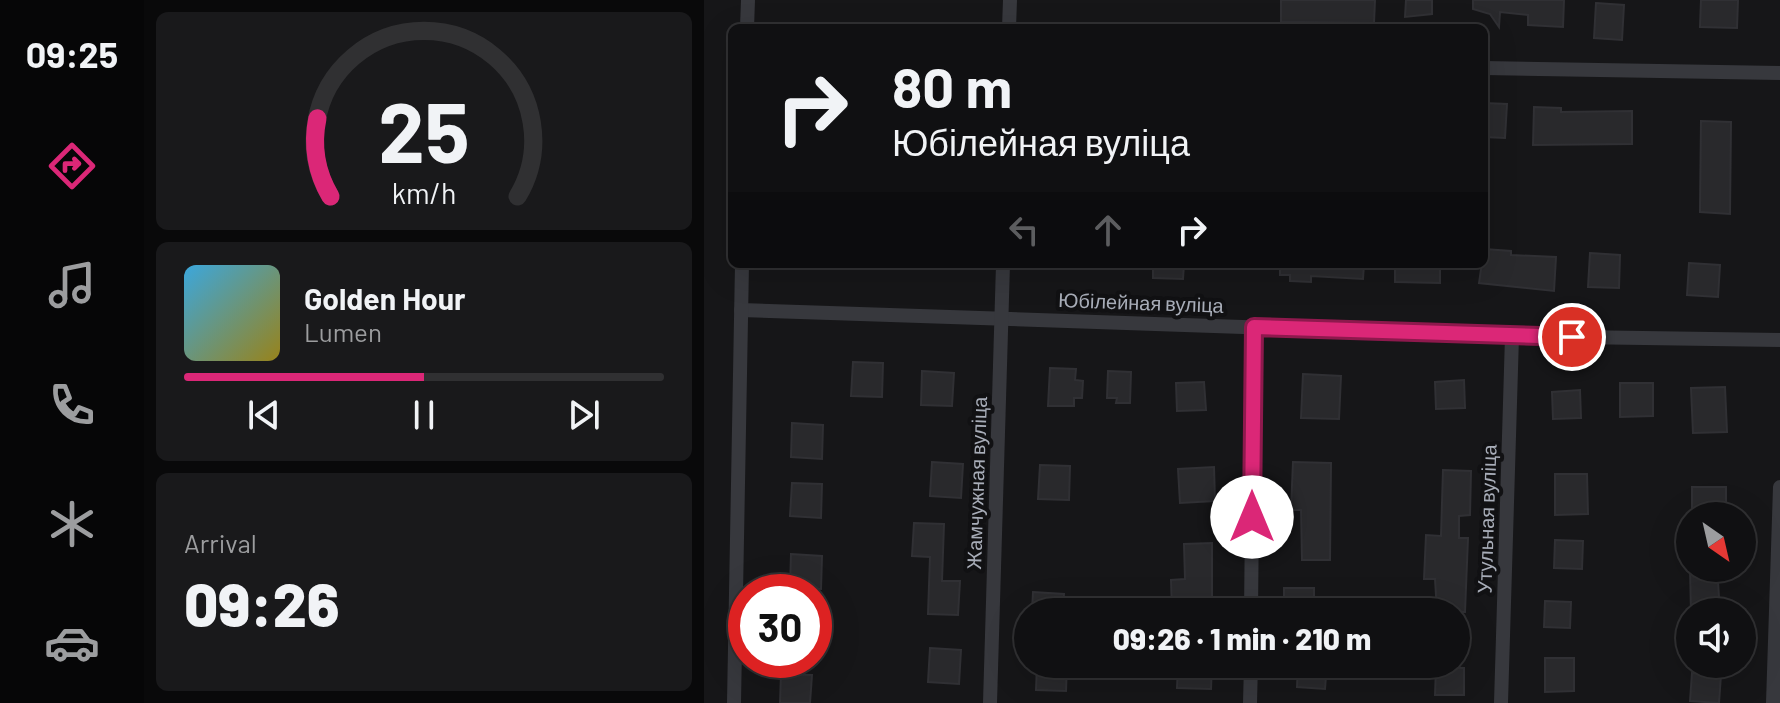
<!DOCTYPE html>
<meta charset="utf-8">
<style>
body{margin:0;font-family:Barlow,sans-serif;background:#19191b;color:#f1f3f6;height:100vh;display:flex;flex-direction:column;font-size:30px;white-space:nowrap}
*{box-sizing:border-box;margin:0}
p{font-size:26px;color:#9c9d9f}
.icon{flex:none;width:44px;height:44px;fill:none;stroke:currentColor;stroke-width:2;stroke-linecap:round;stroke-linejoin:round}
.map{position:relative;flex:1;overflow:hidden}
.panel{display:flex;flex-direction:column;gap:12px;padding:12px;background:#09090a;width:560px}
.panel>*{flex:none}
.guide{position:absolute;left:24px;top:24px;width:760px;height:244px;border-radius:12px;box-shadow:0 8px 32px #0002,0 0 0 2px #303032;background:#101012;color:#f1f3f6;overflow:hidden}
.needle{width:52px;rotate:146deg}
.fabs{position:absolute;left:972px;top:502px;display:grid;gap:16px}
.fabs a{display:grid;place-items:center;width:80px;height:80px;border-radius:50%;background:#101012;box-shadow:0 8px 32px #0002,0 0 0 2px #303032;font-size:40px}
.speed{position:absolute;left:24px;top:574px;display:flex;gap:16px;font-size:40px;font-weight:700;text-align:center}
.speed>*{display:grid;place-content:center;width:104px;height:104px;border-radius:50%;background:#101012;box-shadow:0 8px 32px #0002,0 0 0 2px #303032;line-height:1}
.speed .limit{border:12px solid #d22;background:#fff;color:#111}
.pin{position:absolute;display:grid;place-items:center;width:68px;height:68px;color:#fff;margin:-34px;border:4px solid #fff;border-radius:50%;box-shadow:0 2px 8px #0007}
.me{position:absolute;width:88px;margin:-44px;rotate:0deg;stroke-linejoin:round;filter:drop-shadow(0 0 6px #0008)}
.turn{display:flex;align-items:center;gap:28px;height:168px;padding:0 32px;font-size:36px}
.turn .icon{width:104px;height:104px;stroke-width:2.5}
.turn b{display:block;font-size:56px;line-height:68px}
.lanes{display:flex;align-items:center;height:76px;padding:0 32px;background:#0003;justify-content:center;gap:40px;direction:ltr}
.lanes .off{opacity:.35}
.big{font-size:60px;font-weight:800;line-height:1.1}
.panel .card{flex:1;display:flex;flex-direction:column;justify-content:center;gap:12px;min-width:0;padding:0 28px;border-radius:12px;background:#19191b}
.panel .dial{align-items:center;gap:0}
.dial svg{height:208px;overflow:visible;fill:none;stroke:#303032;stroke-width:7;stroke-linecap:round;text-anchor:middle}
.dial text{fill:#f1f3f6;stroke:none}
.song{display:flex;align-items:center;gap:24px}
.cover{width:96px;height:96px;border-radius:12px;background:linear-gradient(135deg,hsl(200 70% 55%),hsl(50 70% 35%))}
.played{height:8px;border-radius:4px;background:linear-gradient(90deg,#db2777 50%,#303032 50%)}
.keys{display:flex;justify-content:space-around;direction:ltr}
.trip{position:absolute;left:310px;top:598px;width:456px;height:80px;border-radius:40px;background:#101012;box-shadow:0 8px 32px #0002,0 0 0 2px #303032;font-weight:800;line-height:80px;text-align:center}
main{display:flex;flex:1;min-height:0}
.tabs{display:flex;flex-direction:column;width:144px;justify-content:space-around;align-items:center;background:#060607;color:#9c9d9f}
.tabs .icon{width:56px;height:56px}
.tabs .active{color:#db2777}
.tabs b{font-size:36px;color:#f1f3f6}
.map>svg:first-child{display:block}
</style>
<main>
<nav class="tabs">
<b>09:25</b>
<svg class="icon active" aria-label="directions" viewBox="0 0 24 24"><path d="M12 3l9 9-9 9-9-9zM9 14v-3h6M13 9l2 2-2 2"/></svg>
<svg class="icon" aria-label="music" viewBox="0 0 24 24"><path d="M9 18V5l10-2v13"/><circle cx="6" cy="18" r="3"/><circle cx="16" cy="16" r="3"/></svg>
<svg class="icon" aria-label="phone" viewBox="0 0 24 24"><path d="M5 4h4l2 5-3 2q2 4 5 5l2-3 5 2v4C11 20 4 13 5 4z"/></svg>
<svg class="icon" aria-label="climate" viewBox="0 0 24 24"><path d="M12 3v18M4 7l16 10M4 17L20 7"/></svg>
<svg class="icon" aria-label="car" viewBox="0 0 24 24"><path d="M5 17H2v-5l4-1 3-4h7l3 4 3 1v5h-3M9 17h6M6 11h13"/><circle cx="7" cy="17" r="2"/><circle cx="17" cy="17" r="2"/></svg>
</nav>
<section class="panel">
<div class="card dial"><svg viewBox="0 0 100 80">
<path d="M14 69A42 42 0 1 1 86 69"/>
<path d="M14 69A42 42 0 0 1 9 39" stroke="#db2777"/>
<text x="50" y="56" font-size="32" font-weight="700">25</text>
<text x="50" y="72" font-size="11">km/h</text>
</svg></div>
<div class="card">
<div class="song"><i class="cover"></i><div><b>Golden Hour</b><p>Lumen</p></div></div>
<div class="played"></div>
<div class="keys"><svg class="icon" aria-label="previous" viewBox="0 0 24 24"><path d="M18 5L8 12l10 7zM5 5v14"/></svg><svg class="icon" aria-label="pause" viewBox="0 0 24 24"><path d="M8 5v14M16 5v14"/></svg><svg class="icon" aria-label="next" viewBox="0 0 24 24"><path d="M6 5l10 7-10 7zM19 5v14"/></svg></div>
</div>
<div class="card"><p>Arrival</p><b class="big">09:26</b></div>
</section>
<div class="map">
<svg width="1076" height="703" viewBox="0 0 1076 703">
<rect width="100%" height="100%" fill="#161618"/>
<!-- building -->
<g fill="#29292c" stroke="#303034" stroke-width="2">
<path d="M577,0H671L670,23L577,22Z"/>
<path d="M702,0H728V14L701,17Z"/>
<path d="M769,0H860L859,27L824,25V15L796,12L795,27L786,14L769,9Z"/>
<path d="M997,0H1034L1033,28L996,27Z"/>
<path d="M892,3L920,5L918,40L890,38Z"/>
<path d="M780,103L803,104L801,138L780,137Z"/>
<path d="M830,107L857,108V112L928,111V144L829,145Z"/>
<path d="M997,121L1027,122L1026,214L996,212Z"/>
<path d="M780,249L807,251V255L852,257L850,291L775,283Z"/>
<path d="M886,253L916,255L915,288L884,287Z"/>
<path d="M985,263L1016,265L1014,297L983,295Z"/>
<path d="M449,264H480L479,279L449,278Z"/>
<path d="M576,264H660L659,279L607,276V282L586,281V275H576Z"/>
<path d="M691,264H736V283L691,282Z"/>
<path d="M149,362L179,363L178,397L147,396Z"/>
<path d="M346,368L372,369L371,380L379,381L378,398H370V406H344Z"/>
<path d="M218,371L250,373L248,406L217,405Z"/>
<path d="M404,371L427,372L426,403H412L413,398H403Z"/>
<path d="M599,374L637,376L635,419L597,418Z"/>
<path d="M760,380L761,408L732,409L731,382Z"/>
<path d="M500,382L502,410L473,411L472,383Z"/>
<path d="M916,383H949V416L916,417Z"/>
<path d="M1021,387L1023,432L989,433L987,388Z"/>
<path d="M876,390L877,418L849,419L848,392Z"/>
<path d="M88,423L119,425L118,459L87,457Z"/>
<path d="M228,462L259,464L257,498L226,496Z"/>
<path d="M589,462L627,463L626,560H598L597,510H587Z"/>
<path d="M336,465L366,466L365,500L334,499Z"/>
<path d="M510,467L511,501L476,503L474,469Z"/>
<path d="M739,470L767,471L766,515L755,516V538H764L761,612H733L731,579H720L722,535L737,536Z"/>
<path d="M851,474H883L884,514L851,515Z"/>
<path d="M88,483L118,484L117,518L86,516Z"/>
<rect x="988" y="487" width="34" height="29"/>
<path d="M210,523L240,524L238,581H256L254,615L224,614L226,557L208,556Z"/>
<path d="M851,540L879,541L878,569L850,568Z"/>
<path d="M508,543V612H468L467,580L481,579L480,544Z"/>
<path d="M87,554L118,556L117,589L86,588Z"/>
<path d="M986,568H1019L1018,582H1014L1016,612H987Z"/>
<rect x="580" y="588" width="30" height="24"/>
<path d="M329,592L360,594L359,612H328Z"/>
<path d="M841,601L867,602L866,628L840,627Z"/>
<path d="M226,648L257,650L255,684L224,682Z"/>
<path d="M841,658H870V691L841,692Z"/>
<path d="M333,664H363L362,691L332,690Z"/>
<path d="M474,664H508L507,689L473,688Z"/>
<path d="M594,664H623L621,689L593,687Z"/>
<path d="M732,667L760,668V695H731Z"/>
<path d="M988,673L1017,675L1015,703L986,701Z"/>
<path d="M77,674L108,675L106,703H76Z"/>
</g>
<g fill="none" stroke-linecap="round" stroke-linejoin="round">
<!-- street -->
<g stroke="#37383d" stroke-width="14">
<path d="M43,28L44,0"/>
<path d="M305,28L306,0"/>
<path d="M780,68L1076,73"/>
<path d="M37,310L808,336L1076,340"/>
<path d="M547,612L550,327"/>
<path d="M30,703L38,264"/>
<path d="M286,703L299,264"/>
<path d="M546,703L547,664"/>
<path d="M797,703L808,336"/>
<path d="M1069,703L1076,487"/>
</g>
</g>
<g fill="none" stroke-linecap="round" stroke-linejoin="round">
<!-- route casing -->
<g stroke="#8e194d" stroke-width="20">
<path id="route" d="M548,517L550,327L868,337"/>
</g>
<!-- route -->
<use href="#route" stroke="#db2777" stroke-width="14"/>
</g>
<g text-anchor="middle" stroke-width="8" stroke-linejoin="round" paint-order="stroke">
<!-- street labels -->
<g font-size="20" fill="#a8adb8" stroke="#111113">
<text transform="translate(437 303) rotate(2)" y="7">Юбілейная вуліца</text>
<text transform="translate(273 483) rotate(-88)" y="7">Жамчужная вуліца</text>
<text transform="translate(783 519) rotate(-88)" y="7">Утульная вуліца</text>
</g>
</g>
</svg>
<div class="fabs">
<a><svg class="needle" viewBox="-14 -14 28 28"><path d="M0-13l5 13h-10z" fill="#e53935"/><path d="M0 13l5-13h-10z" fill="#9c9d9f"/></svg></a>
<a><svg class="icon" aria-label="sound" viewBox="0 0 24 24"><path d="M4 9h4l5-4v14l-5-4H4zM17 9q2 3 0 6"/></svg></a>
</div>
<div class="speed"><div class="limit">30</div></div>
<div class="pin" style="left:868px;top:337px;background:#d93025"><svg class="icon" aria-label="arrive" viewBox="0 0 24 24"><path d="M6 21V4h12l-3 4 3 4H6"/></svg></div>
<svg class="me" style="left:548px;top:517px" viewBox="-20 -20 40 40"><circle r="19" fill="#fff"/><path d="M0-13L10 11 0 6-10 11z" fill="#db2777"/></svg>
<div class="trip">09:26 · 1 min · 210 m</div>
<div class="guide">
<div class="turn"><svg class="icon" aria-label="right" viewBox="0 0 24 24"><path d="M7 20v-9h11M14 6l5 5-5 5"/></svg><div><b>80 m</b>Юбілейная вуліца</div></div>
<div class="lanes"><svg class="icon off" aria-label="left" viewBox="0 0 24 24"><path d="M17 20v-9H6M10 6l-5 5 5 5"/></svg><svg class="icon off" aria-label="ahead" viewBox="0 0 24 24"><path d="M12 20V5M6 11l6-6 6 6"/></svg><svg class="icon" aria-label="right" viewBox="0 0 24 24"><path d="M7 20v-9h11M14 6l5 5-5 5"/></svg></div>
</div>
</div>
</main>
